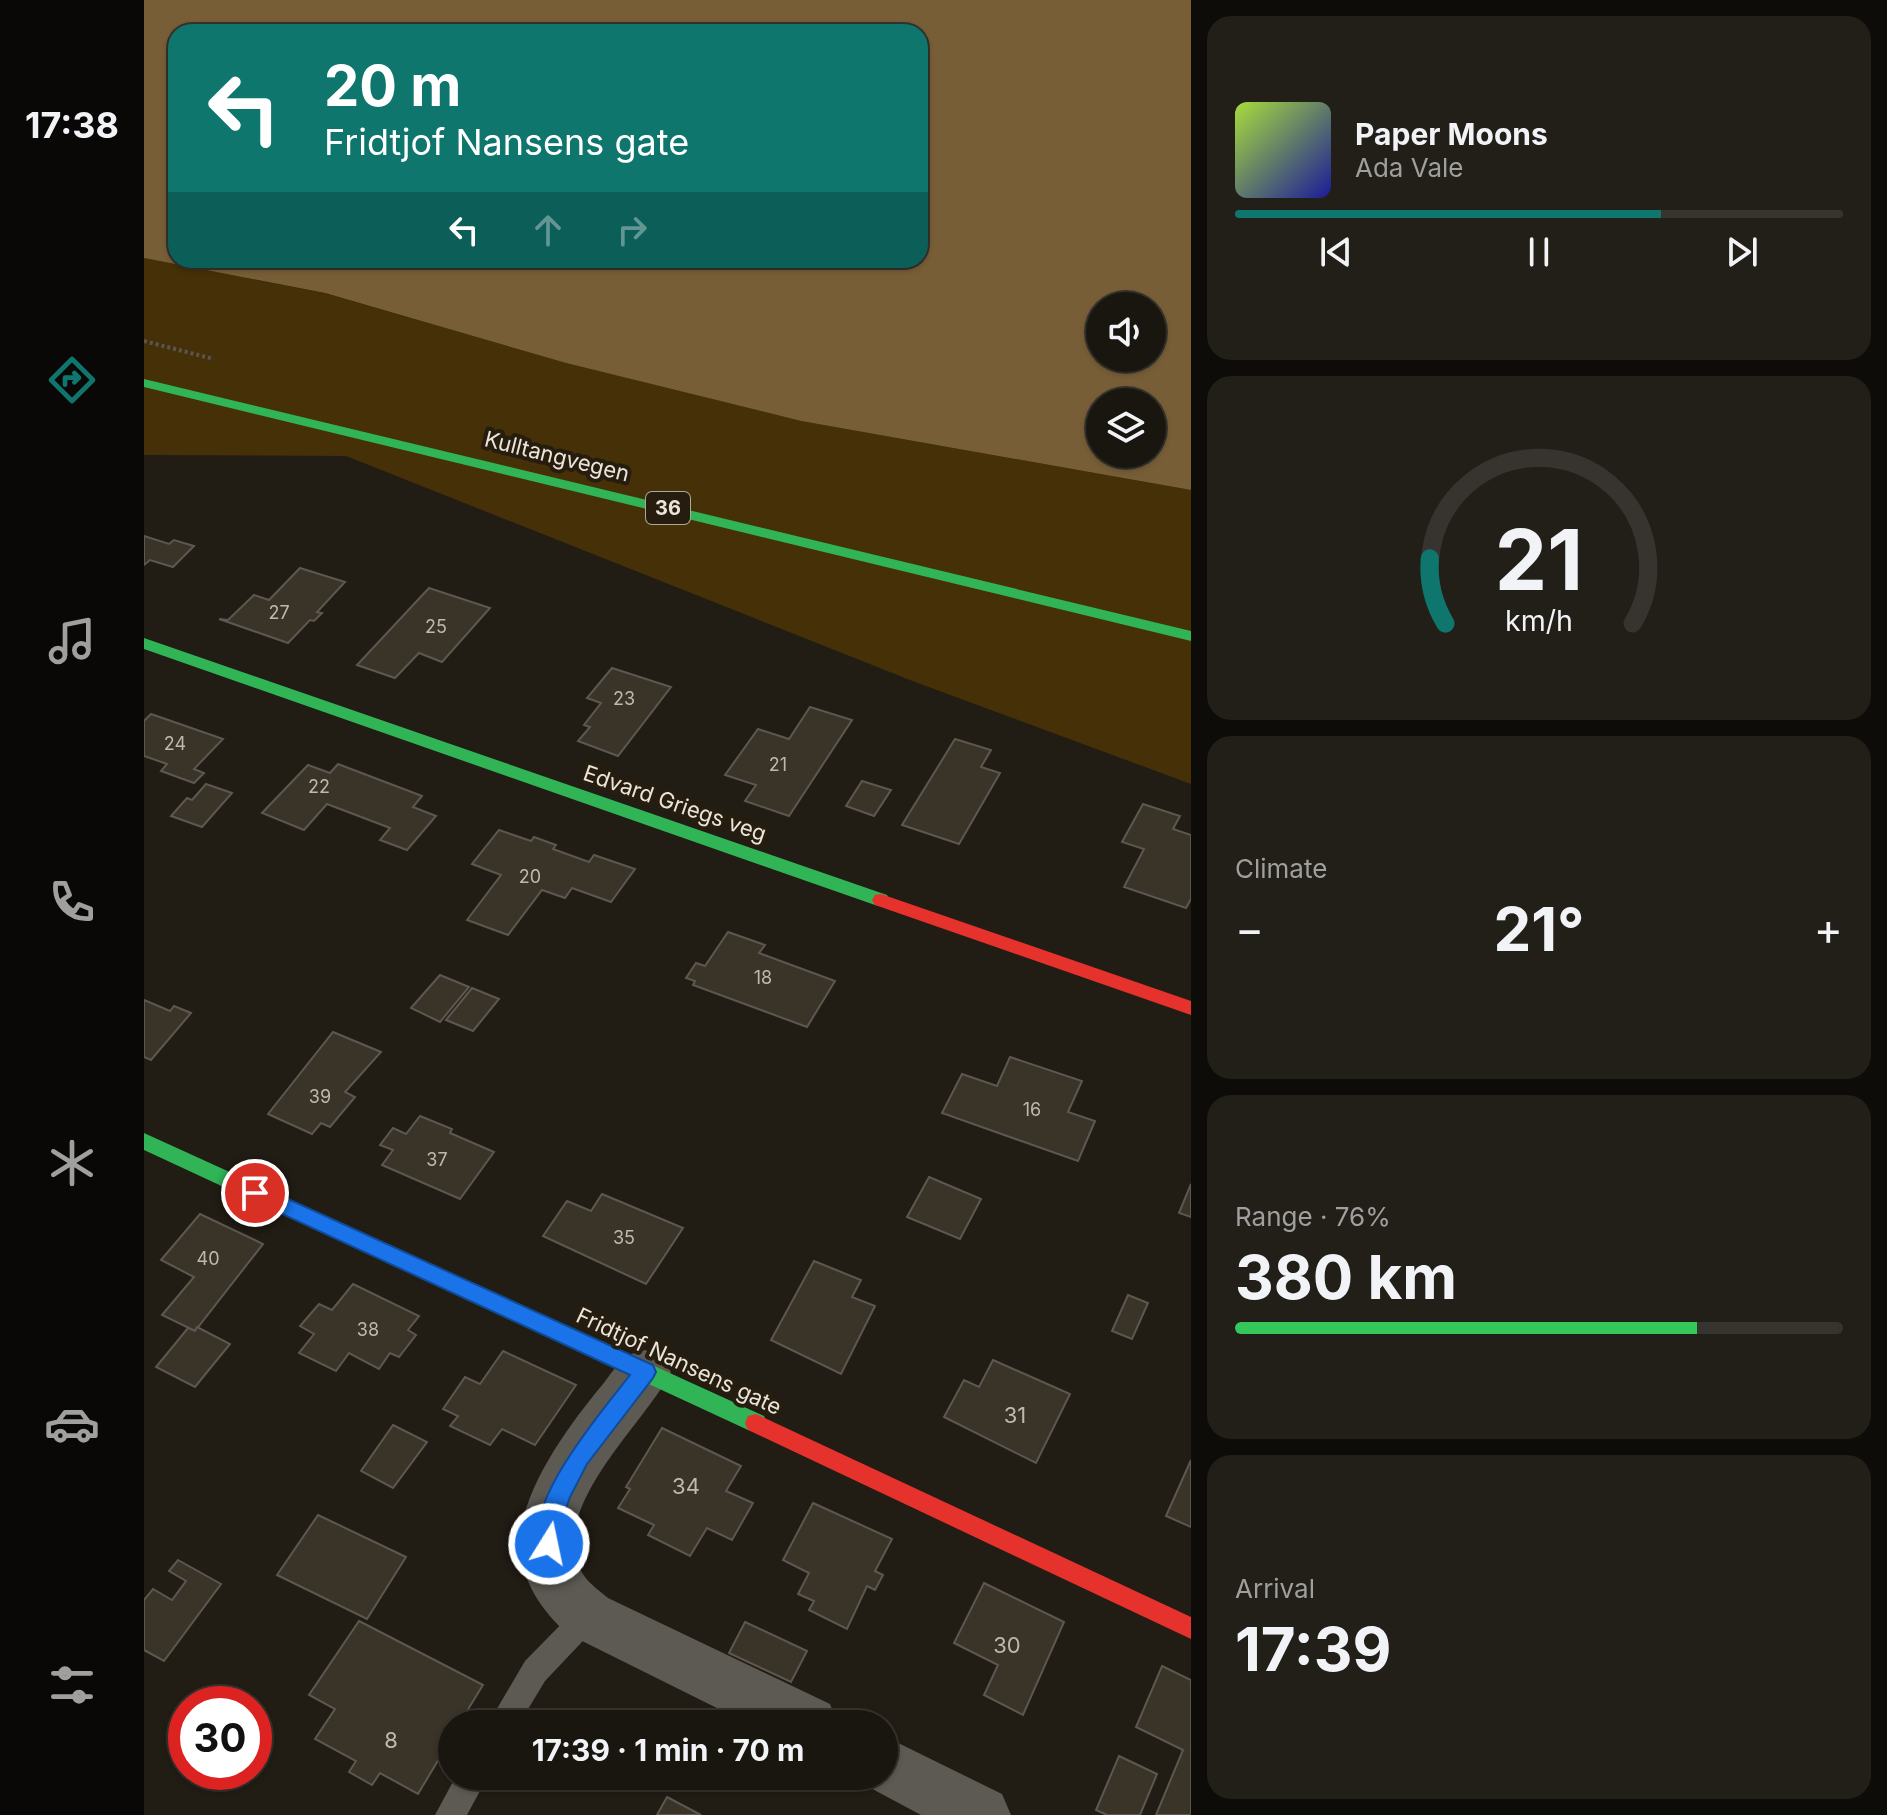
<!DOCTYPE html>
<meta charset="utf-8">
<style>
body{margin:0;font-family:Inter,sans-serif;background:#221e18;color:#f1f3f6;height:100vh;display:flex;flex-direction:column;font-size:30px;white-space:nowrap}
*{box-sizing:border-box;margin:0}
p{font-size:26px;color:#9f9f9e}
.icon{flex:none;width:44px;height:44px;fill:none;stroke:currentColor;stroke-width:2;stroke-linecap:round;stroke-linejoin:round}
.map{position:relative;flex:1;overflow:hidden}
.side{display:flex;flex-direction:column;gap:16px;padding:16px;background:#0e0c08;width:696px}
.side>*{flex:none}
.top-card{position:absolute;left:24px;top:24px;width:760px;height:244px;border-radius:24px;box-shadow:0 2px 6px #0004,0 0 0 2px #37342f;background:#0f766e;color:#fff;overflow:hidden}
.buttons{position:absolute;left:942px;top:292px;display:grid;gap:16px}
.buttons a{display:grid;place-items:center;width:80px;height:80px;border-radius:50%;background:#19150f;box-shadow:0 2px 6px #0004,0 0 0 2px #37342f;font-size:40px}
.speed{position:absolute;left:24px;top:1686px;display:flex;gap:16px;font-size:40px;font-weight:700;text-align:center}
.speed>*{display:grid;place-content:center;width:104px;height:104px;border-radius:50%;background:#19150f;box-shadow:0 2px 6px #0004,0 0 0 2px #37342f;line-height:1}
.speed .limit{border:12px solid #d22;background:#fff;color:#111}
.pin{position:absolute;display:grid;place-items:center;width:68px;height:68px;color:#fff;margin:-34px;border:4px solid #fff;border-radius:50%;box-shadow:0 2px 8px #0007}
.me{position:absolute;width:88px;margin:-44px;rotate:10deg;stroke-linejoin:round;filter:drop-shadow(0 0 6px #0008)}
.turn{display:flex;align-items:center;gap:28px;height:168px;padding:0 24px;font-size:36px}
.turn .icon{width:104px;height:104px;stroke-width:2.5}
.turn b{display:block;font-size:56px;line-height:68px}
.lanes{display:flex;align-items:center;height:76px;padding:0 24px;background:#0003;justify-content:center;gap:40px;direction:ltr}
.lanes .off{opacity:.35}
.big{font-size:60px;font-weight:700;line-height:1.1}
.side .widget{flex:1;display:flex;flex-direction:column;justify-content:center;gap:12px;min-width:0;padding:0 28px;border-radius:24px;background:#221e18}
.side .dial{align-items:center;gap:0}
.dial svg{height:208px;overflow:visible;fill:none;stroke:#37342f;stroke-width:7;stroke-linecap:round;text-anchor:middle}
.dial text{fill:#f1f3f6;stroke:none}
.song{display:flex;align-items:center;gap:24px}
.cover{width:96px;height:96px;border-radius:12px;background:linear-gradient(135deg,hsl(80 70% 55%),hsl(240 70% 35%))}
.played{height:8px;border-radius:4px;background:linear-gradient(90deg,#0f766e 70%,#37342f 70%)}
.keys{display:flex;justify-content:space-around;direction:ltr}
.heat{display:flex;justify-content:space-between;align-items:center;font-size:44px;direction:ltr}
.charge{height:12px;border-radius:6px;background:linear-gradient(90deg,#34c759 76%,#37342f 0)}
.trip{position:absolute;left:294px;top:1710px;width:460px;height:80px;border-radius:40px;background:#19150f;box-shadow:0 2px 6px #0004,0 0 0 2px #37342f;font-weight:700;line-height:80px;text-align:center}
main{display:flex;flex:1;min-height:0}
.dock{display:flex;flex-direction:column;width:144px;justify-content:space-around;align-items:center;background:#0a0806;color:#9f9f9e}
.dock .icon{width:56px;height:56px}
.dock .active{color:#0f766e}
.dock b{font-size:36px;color:#f1f3f6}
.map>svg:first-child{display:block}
</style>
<main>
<nav class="dock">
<b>17:38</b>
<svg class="icon active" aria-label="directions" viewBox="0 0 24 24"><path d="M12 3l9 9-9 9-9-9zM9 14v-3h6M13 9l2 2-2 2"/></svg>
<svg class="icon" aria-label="music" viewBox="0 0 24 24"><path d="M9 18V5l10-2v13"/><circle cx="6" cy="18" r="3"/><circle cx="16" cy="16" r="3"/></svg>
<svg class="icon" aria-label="phone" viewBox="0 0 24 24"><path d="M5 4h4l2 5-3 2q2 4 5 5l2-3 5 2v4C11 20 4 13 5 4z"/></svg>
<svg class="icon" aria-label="climate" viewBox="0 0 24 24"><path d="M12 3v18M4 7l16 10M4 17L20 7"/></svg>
<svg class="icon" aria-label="car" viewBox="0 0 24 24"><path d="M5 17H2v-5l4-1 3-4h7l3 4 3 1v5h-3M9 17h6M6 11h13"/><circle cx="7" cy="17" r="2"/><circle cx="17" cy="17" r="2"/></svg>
<svg class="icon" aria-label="filters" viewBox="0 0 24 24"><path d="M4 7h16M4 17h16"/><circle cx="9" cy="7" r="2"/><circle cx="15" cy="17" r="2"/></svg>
</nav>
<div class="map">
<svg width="1047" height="1815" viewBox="0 0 1047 1815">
<rect width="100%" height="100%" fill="#211c14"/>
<!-- green -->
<path fill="#453007" d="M0,258L180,293L422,363L657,421L1047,490V784L771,682L202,456L0,455Z"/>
<!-- water -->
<path fill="#775e37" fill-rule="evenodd" d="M0,0H1047V490L657,421L422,363L181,293L0,258ZM32,32H776V260H32ZM956,306H1008V358H956ZM956,402H1008V454H956Z"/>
<!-- building -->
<g fill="#3a3328" stroke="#5c5851" stroke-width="2">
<path d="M0,536L25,544L30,540L50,546L29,567L6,560L0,565Z"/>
<path d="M156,568L201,582L173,612L178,613L170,621L166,620L144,643L75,619L84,620L110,595L125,600Z"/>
<path d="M285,588L346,608L298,662L275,653L251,678L213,665Z"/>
<path d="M468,668L527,687L474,756L434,741L446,727L440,725L457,703L443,698Z"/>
<path d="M666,707L708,720L645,816L601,801L612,785L581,775L614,729L645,739Z"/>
<path d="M7,714L79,739L50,769L60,773L50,783L17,771L23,764L0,756V721Z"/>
<path d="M811,739L847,750L837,767L856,773L815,844L758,825Z"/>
<path d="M194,764L278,796L269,807L292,816L263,850L236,840L246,828L183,804L160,830L118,813L164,765L186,773Z"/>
<path d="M718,781L747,790L730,816L702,806Z"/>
<path d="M62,784L88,793L58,827L27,816L43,798L48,800Z"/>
<path d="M999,804L1036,816L1029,829L1047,835V899L1042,908L980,887L1000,849L978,842Z"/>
<path d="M355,830L387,841L390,837L412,845L409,849L445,862L450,855L491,869L467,902L428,888L421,898L398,890L364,935L323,920L357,875L328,864Z"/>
<path d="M584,932L621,945L615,953L691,981L663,1027L549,985L551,981L542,978L552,963L561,966Z"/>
<path d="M296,975L325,987L296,1022L267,1008Z"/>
<path d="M328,988L355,999L329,1031L302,1020Z"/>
<path d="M0,1000L26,1011L30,1006L47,1013L7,1060L0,1057Z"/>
<path d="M189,1032L237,1052L201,1092L211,1097L186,1127L177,1123L168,1134L124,1114Z"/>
<path d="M866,1057L938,1081L924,1112L951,1121L934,1161L798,1113L818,1074L853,1086Z"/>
<path d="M276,1116L308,1129L306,1133L350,1152L316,1199L238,1165L249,1150L236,1145L249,1128L262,1134Z"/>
<path d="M785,1177L837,1199L816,1239L763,1217Z"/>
<path d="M1047,1184V1217L1035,1213Z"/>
<path d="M458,1194L539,1228L502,1284L399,1236L423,1201L447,1211Z"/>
<path d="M56,1214L119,1244L51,1331L18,1315L50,1277L17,1260Z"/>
<path d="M670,1261L717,1280L708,1297L731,1306L697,1374L627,1340Z"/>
<path d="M209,1284L275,1316L264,1330L272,1335L255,1357L246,1353L235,1369L205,1353L192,1371L155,1353L170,1334L156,1326L175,1304L188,1310Z"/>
<path d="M984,1295L1004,1303L988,1339L968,1331Z"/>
<path d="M53,1327L86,1344L51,1387L12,1367L44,1328L51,1331Z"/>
<path d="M359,1351L432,1385L391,1445L358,1429L346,1445L306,1426L314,1416L299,1409L321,1377L336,1384Z"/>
<path d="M849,1360L926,1394L892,1463L800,1417L820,1380L835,1387Z"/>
<path d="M249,1425L283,1442L249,1488L217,1471Z"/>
<path d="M518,1428L597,1466L582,1491L609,1503L588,1540L563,1528L546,1556L504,1535L510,1525L474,1508L486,1489L482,1487Z"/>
<path d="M1047,1460V1527L1022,1516Z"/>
<path d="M669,1503L748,1539L731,1571L739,1575L731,1590L723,1586L703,1629L665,1610L670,1601L654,1594L665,1573L639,1560Z"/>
<path d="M174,1515L262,1557L223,1619L133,1575Z"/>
<path d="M34,1560L77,1584L20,1661L0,1650V1600L9,1589L28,1600L42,1581L25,1571Z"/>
<path d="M840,1583L920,1622L879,1715L840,1695L854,1665L810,1643Z"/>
<path d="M215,1621L339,1685L315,1724H308V1737L274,1794L236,1773L228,1785L205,1772L212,1761L171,1739L191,1709L165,1695Z"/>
<path d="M601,1622L663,1651L647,1682L585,1653Z"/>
<path d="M1018,1666L1047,1680V1815H1012L1039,1750L992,1727Z"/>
<path d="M975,1756L1013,1774L996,1815H963L952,1810Z"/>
<path d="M523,1797L557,1815H513Z"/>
</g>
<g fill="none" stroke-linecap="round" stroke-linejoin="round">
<!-- path -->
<path stroke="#595550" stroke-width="4" stroke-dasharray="3 3" stroke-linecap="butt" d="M0,341L70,359"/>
<!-- lane -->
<g fill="#5d5a54" fill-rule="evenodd">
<path d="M444,1603L454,1607L458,1616L454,1625L401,1681L375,1724H344L381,1661L434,1607Z"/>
<path d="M312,1776H344L323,1815H291Z"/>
</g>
<!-- street -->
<g fill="#5d5a54" fill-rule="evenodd">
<path d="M501,1350L519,1356L527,1372C502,1423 396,1514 441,1577C447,1585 456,1591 464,1598L686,1704L694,1724H605L424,1634C397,1611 374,1576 376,1539C380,1485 426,1424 459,1384C466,1375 474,1362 484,1356C488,1353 496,1352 501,1350Z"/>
<path d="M740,1736L858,1794L867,1815H777L719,1784L716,1776H740Z"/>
</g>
<!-- fast -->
<g fill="#30b455" fill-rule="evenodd">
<path d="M0,379L1047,631V641L0,387Z"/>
<path d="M0,638L743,895L746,900L737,906L731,905L0,649Z"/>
<path d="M0,1133L620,1416L623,1423L620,1430L612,1432L604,1430L0,1150Z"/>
</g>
<!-- jam -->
<g fill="#e5322d" fill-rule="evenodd">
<path d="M737,894L1047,1001V1015L731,905L728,900L731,895Z"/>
<path d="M612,1414L1047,1617V1639L604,1430L601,1423L604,1416Z"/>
</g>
</g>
<!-- route -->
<path fill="#1a73e8" stroke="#114b97" stroke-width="2" d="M111,1184L509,1365L512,1372L509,1378L443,1464L426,1497L416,1526V1544L413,1551L405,1554L397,1551C376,1505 459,1410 486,1375L104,1198L101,1193L104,1187Z"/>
<g text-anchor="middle" stroke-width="8" stroke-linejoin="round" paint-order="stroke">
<!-- number labels -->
<g font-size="18" fill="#beb8ae">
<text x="135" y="619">27</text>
<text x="292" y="633">25</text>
<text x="480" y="705">23</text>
<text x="31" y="750">24</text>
<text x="634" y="771">21</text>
<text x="175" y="793">22</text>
<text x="386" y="883">20</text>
<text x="619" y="984">18</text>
<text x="176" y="1103">39</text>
<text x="888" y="1116">16</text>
<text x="293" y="1166">37</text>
<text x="480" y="1244">35</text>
<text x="64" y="1265">40</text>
<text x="224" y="1336">38</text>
</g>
<!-- shield labels -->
<rect fill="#261d0f" stroke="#afa89d" stroke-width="2" x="502" y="492" width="44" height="32" rx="6"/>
<g font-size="20" font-weight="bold" fill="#eae4da">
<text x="524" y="515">36</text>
</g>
<!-- street labels -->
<g font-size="22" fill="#eae4da" stroke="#261d0f">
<text transform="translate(413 456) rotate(14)" y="8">Kulltangvegen</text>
<text transform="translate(531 803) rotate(19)" y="8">Edvard Griegs veg</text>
<text transform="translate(535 1361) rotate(25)" y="8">Fridtjof Nansens gate</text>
</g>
<!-- near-number labels -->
<g font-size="22" fill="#beb8ae">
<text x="871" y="1423">31</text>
<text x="542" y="1494">34</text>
<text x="863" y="1653">30</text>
<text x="247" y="1748">8</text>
</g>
</g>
</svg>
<div class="buttons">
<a><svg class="icon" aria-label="sound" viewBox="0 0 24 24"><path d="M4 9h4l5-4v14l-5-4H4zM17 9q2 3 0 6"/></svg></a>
<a><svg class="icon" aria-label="layers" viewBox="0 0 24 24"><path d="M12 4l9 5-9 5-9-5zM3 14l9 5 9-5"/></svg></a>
</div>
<div class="speed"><div class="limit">30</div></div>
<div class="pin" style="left:111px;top:1193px;background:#d93025"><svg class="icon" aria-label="arrive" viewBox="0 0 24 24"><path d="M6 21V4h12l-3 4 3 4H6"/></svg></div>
<svg class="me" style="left:405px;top:1544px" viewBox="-20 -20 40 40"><circle r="17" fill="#1a73e8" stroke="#fff" stroke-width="3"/><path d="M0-11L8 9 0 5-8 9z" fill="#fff"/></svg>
<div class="trip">17:39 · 1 min · 70 m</div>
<div class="top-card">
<div class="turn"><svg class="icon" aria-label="left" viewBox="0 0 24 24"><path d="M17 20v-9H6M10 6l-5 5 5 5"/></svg><div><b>20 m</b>Fridtjof Nansens gate</div></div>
<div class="lanes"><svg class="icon" aria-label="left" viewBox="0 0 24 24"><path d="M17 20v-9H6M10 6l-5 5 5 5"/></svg><svg class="icon off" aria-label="ahead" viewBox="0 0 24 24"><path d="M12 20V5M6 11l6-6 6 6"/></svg><svg class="icon off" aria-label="right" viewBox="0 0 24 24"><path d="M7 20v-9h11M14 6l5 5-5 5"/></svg></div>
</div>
</div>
<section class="side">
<div class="widget">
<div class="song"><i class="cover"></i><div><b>Paper Moons</b><p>Ada Vale</p></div></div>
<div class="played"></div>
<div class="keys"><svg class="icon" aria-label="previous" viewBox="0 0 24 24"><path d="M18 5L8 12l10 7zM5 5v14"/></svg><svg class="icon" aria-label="pause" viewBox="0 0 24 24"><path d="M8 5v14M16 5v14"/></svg><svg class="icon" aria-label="next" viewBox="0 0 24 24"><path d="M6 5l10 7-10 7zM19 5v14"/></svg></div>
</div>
<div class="widget dial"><svg viewBox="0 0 100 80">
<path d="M14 69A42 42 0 1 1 86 69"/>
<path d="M14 69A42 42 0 0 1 8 44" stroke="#0f766e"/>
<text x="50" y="56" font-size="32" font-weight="700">21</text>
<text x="50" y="72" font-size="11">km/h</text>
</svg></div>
<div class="widget"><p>Climate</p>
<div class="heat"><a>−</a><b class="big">21°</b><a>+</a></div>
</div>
<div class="widget"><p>Range · 76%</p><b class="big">380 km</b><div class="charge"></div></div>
<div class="widget"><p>Arrival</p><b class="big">17:39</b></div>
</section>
</main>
